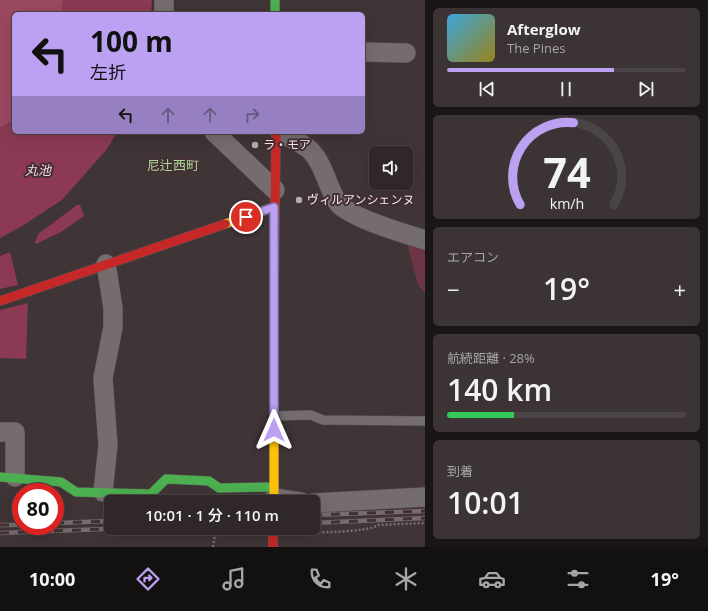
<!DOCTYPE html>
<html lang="ja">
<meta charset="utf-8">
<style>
body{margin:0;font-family:"Open Sans","Noto Sans JP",sans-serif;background:#3b3334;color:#f1f3f6;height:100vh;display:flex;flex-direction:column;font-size:15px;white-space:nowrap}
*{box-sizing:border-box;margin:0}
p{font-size:13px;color:#a7a5a8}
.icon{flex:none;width:22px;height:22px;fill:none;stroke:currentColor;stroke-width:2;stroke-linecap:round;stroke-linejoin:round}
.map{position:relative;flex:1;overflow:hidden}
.sheet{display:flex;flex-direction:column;gap:8px;padding:8px;background:#1a1516;width:283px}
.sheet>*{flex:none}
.top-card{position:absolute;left:12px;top:12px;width:353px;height:122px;border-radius:6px;box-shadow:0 4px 16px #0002,0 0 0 1px #4a4445;background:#bca0f2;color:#111;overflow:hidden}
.buttons{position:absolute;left:369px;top:146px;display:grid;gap:8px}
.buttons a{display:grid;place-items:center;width:44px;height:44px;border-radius:6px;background:#2f2728;box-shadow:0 4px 16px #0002,0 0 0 1px #4a4445;font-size:20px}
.speed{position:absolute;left:12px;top:483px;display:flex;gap:8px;font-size:20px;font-weight:700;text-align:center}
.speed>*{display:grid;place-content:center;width:52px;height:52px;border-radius:50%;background:#2f2728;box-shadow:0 4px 16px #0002,0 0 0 1px #4a4445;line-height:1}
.speed .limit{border:6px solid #d22;background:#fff;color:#111}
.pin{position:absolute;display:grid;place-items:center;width:34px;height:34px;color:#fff;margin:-17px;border:2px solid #fff;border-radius:50%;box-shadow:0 1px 4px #0007}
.me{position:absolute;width:44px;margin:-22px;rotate:0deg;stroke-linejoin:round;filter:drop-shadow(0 0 3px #0008)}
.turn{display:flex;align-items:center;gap:14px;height:84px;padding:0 12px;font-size:18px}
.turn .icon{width:52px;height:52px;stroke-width:2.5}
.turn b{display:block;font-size:28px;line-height:34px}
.lanes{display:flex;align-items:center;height:38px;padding:0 12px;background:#0003;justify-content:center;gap:20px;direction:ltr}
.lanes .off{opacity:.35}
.big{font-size:30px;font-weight:600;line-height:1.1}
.sheet .tile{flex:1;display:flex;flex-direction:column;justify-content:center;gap:6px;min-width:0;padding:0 14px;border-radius:6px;background:#3b3334}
.sheet .dial{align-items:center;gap:0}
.dial svg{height:104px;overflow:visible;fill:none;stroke:#4a4445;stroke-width:7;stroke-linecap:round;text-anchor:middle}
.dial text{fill:#f1f3f6;stroke:none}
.song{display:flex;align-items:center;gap:12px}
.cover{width:48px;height:48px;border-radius:6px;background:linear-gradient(135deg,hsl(200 70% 55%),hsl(50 70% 35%))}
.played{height:4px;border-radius:2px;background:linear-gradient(90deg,#bca0f2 70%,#4a4445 70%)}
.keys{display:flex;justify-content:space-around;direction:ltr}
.heat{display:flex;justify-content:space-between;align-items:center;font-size:22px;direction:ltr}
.charge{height:6px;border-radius:3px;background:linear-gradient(90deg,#34c759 28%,#4a4445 0)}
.trip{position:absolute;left:104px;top:495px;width:216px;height:40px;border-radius:6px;background:#2f2728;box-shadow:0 4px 16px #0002,0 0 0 1px #4a4445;font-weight:600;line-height:40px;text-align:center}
.tab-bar{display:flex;height:64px;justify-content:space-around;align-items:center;background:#131010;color:#a7a5a8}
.tab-bar .icon{width:28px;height:28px}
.tab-bar .active{color:#bca0f2}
.tab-bar b{font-size:18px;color:#f1f3f6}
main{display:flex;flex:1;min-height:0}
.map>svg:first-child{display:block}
</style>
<main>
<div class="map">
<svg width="425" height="547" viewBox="0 0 425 547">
<rect width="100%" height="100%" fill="#3f3436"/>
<!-- green -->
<path fill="#6b3544" d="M407,244L425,250V293L418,285Z"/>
<!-- forest -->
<path fill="#994860" d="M0,0H63L62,14H14V120L0,128Z"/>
<!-- water -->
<g fill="#8c3953">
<path d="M63,0H152L151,14H62Z"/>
<path d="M14,120V132H117L107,149L62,200L22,226L0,238V128Z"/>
<path d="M77,205H80L84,216L61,232L36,244L35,242L38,234Z"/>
<path d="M10,252L18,285L0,289V256Z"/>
<path d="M28,303L26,359L0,358V310Z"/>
</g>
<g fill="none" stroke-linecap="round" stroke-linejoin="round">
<!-- lane casing -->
<g stroke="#5c5254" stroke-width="10">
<path id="lane" d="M274,416L311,415L323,420L425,421"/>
</g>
<!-- street casing -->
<g stroke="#5c5254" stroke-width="20">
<g id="street">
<path d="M164,0V14"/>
<path d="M363,52L406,53"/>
<path d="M214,132L275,190"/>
<path d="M280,132C289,138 303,143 311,151C325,166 327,187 338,203C350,218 406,234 425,240"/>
<path d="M0,432H15V477"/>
<path d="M103,492L108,445L103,378L113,327V308L106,264"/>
<path d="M274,498L301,502"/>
<path d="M313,503L425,497"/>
</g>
</g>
<!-- fast casing -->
<g stroke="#5c5254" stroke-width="10">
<g id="fast">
<path d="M275,0V14"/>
<path d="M0,477L61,482L76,492L151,494L166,479L209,481L219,488L274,487"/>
</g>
</g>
<!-- slow casing -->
<g stroke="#5c5254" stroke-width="10">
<g id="slow">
<path d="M225,224L274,207"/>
<path d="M274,284V502"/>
</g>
</g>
<!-- jam casing -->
<g stroke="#5c5254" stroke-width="10">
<g id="jam">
<path d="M274,284L276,132"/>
<path d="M0,301L225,224"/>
<path d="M273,528V547"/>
</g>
</g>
<!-- path -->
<g stroke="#787072" stroke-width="2.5" stroke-dasharray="2 2" stroke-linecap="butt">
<path d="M291,535L295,533C311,532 368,533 378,525L425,523"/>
<path d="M213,547L215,535L255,534"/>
</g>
<!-- lane -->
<use href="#lane" stroke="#756c6e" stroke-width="9"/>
<!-- street -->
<use href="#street" stroke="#756c6e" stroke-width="19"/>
<!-- fast -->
<use href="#fast" stroke="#4caf50" stroke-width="9"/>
<!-- slow -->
<use href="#slow" stroke="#ffc107" stroke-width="9"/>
<!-- jam -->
<use href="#jam" stroke="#c62828" stroke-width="9"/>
<!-- rail casing -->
<g stroke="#766c6e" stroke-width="4.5">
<g id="rail">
<path d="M313,515L425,511"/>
<path d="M55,523L111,521"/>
<path d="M313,523L425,518"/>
<path d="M0,525H21"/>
<path d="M0,533L130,528"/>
</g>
</g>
<!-- rail -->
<use href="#rail" stroke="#432f34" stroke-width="3" stroke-dasharray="9" stroke-linecap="butt"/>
</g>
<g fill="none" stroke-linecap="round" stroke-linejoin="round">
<!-- route casing -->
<g stroke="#7a689d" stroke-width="10">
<path id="route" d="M246,217L274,207V430"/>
</g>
<!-- route -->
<use href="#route" stroke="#bca0f2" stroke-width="7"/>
</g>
<!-- markers -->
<g fill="#b7abad" stroke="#432f34" stroke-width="1.5">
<circle cx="255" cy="145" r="4"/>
<circle cx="299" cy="200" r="4"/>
</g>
<g text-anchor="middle" stroke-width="4" stroke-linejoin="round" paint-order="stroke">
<!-- poi labels -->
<g font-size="12" fill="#f8ebed" stroke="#432f34" text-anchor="start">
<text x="263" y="149">ラ・モア</text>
<text x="307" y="204">ヴィルアンシェンヌ</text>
</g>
<!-- neighbourhood labels -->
<g font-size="13" fill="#acd592" stroke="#432f34">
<text x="173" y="170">尼辻西町</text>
</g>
<!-- water labels -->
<g font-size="13" font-style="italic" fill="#f4d9df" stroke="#432f34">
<text x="38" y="175">丸池</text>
</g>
</g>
</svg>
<div class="buttons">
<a><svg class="icon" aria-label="sound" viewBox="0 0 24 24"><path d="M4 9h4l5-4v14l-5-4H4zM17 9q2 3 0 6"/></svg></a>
</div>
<div class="speed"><div class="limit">80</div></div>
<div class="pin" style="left:246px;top:217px;background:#d93025"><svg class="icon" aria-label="arrive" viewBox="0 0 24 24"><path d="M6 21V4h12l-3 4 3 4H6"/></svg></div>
<svg class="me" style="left:274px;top:430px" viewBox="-20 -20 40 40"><path d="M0-17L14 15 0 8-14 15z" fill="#bca0f2" stroke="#fff" stroke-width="4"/></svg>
<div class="trip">10:01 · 1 分 · 110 m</div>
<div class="top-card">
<div class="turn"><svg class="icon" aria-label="left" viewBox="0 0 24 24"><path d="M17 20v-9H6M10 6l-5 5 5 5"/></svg><div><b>100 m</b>左折</div></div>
<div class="lanes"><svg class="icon" aria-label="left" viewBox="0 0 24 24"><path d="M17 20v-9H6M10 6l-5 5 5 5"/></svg><svg class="icon off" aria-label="ahead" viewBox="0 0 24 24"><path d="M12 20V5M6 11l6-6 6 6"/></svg><svg class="icon off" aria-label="ahead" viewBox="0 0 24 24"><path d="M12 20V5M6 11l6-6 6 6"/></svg><svg class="icon off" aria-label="right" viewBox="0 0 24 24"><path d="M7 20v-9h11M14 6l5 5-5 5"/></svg></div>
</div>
</div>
<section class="sheet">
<div class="tile">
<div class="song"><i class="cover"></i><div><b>Afterglow</b><p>The Pines</p></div></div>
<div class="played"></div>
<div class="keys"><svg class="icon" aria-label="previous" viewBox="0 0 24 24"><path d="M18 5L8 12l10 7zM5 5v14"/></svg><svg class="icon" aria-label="pause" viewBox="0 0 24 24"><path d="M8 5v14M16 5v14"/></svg><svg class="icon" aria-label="next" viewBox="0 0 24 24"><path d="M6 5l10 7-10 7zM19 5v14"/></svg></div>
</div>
<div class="tile dial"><svg viewBox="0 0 100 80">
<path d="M14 69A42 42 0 1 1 86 69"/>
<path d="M14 69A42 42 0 0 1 55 6" stroke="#bca0f2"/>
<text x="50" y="56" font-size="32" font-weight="700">74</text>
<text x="50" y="72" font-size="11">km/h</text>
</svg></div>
<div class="tile"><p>エアコン</p>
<div class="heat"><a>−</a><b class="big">19°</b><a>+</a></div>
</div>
<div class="tile"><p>航続距離 · 28%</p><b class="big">140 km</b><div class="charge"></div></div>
<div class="tile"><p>到着</p><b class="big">10:01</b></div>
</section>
</main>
<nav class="tab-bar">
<b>10:00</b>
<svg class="icon active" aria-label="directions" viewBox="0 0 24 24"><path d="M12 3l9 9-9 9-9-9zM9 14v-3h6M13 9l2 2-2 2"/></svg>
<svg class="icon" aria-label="music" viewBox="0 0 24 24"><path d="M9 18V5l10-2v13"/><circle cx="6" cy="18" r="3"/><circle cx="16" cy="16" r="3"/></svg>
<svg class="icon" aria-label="phone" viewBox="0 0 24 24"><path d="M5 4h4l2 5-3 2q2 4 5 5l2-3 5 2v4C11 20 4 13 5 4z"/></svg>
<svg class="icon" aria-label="climate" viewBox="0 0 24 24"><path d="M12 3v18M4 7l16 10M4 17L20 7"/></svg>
<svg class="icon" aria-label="car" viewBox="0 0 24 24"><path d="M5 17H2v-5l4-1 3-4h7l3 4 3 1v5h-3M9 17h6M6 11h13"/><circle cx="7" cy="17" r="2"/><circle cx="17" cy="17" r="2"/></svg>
<svg class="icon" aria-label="filters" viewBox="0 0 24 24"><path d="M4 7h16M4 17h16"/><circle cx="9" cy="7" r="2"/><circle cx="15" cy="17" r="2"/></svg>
<b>19°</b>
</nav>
